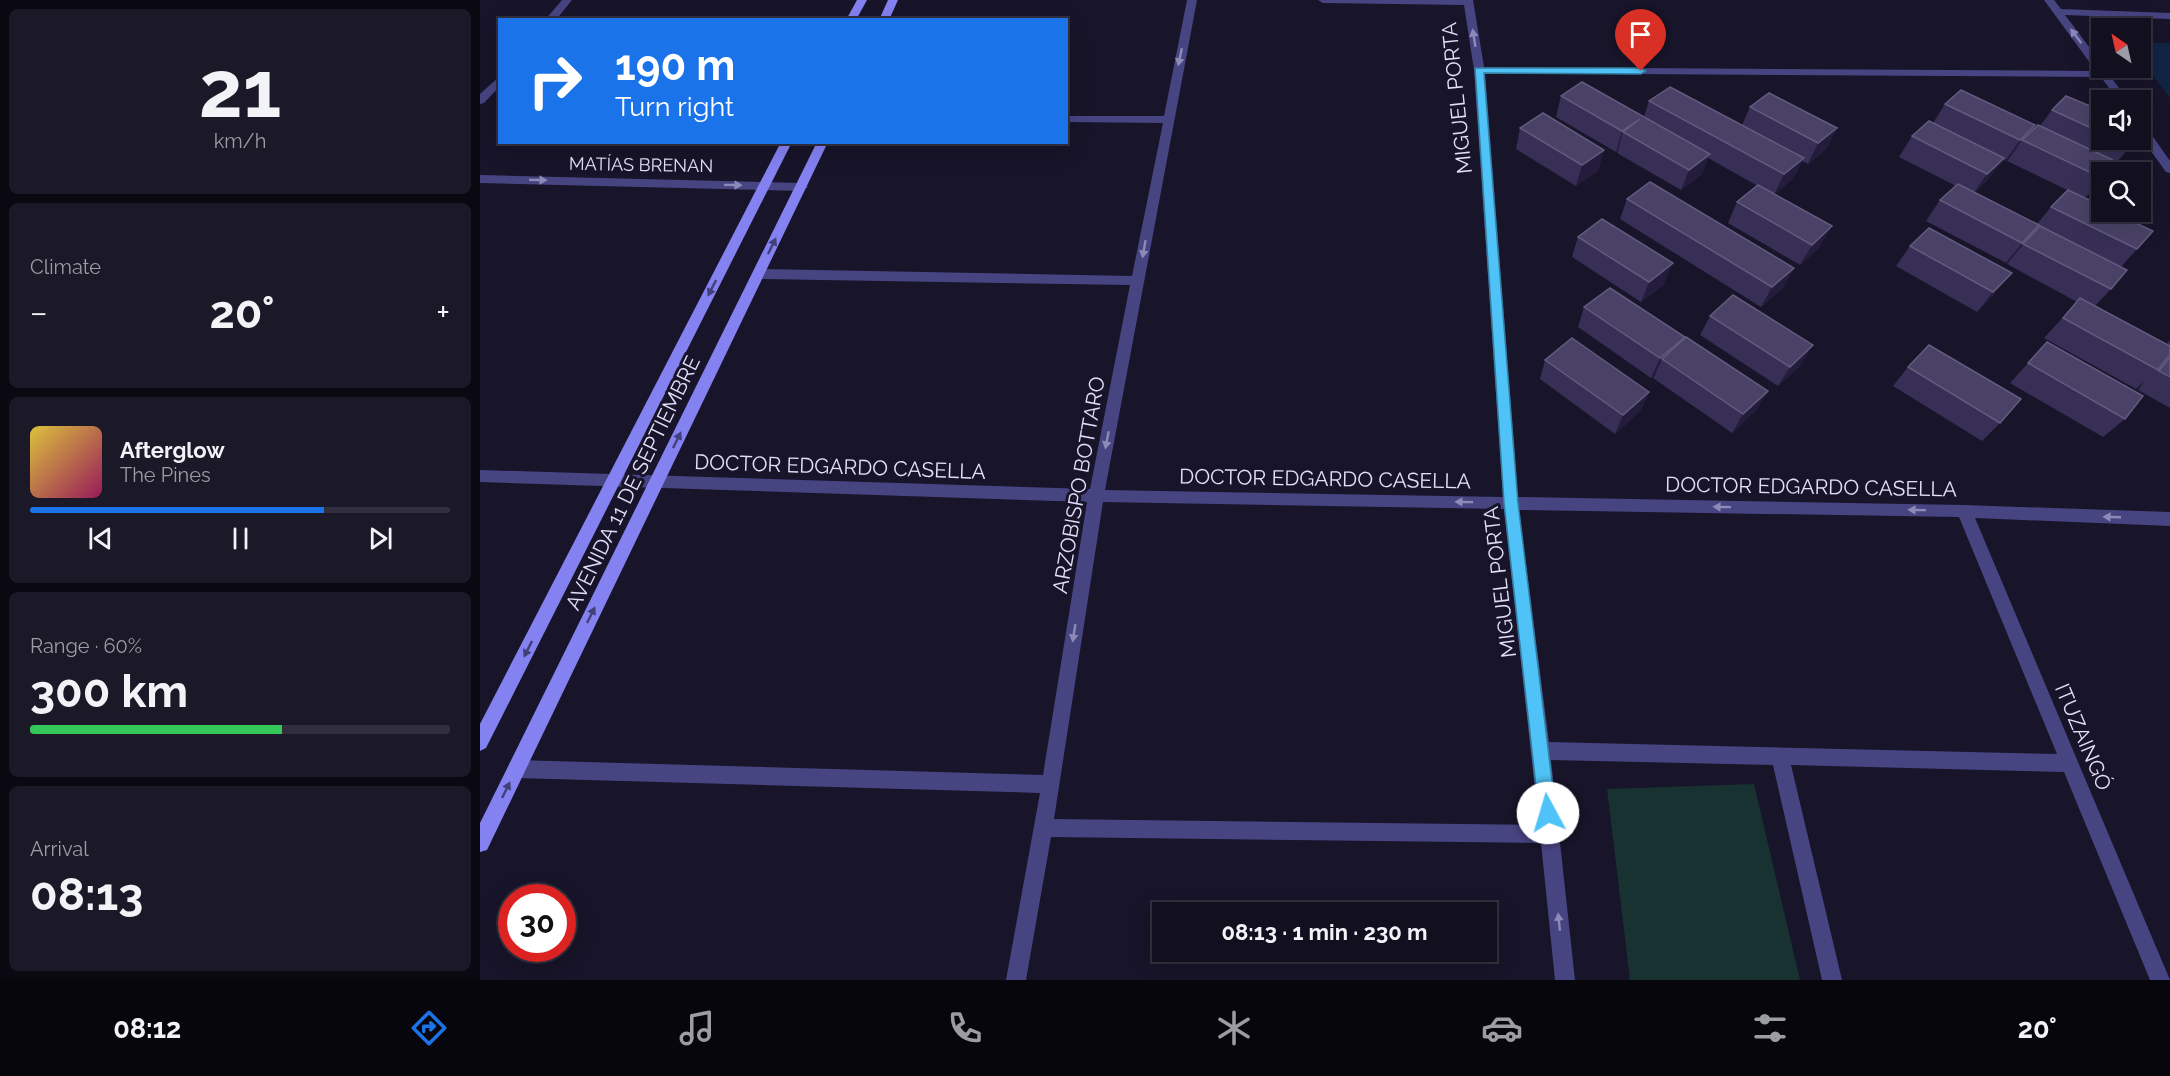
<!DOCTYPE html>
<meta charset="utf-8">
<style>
body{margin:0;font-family:Raleway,sans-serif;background:#1b1828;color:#f1f3f6;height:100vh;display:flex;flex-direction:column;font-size:22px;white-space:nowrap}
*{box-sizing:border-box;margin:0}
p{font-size:20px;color:#9c9ca4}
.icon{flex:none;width:33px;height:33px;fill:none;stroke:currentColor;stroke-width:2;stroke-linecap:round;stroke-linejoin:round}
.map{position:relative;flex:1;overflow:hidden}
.details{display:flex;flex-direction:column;gap:9px;padding:9px;background:#0a0811;width:480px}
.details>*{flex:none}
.hud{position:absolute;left:18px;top:18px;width:570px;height:126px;border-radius:0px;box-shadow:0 6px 24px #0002,0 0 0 2px #312f3d;background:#1a73e8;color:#fff;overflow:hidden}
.needle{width:39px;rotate:326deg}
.fabs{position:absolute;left:1611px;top:18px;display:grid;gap:12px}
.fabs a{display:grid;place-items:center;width:60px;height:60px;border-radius:0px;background:#120f1f;box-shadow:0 6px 24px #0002,0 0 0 2px #312f3d;font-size:30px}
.speed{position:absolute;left:18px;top:884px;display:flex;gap:12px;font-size:30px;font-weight:700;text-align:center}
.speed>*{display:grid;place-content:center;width:78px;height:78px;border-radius:50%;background:#120f1f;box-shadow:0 6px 24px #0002,0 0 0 2px #312f3d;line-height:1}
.speed .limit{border:9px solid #d22;background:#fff;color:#111}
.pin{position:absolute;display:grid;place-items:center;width:51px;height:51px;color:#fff;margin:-62px -26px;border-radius:50% 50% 50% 0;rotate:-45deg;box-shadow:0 0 6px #0007}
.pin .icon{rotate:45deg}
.me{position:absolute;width:66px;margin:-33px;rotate:354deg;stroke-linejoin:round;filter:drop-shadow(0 0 4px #0008)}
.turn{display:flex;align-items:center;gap:21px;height:126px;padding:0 18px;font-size:27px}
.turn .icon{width:78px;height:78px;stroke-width:2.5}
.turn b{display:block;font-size:42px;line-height:51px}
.big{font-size:45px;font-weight:700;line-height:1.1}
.details .tile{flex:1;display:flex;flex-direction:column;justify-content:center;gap:9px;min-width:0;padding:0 21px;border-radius:9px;background:#1b1828}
.details .dial{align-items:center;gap:0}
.dial b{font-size:78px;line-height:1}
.song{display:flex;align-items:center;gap:18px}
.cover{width:72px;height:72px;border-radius:9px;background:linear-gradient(135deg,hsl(50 70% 55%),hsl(330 70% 35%))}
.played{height:6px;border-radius:3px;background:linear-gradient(90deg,#1a73e8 70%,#312f3d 70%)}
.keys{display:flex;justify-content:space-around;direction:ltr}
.heat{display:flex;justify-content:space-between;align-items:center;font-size:33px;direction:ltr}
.charge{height:9px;border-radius:4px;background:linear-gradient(90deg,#34c759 60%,#312f3d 0)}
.trip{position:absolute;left:672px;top:902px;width:345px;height:60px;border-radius:0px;background:#120f1f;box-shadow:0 6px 24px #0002,0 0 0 2px #312f3d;font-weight:700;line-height:60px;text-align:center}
.tabs{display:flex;height:96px;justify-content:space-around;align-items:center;background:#07060c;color:#9c9ca4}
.tabs .icon{width:42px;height:42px}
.tabs .active{color:#1a73e8}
.tabs b{font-size:27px;color:#f1f3f6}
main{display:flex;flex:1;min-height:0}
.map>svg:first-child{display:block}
</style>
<main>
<section class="details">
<div class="tile dial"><b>21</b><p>km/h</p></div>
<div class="tile"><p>Climate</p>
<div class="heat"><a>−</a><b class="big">20°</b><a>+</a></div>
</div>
<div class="tile">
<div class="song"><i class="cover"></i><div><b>Afterglow</b><p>The Pines</p></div></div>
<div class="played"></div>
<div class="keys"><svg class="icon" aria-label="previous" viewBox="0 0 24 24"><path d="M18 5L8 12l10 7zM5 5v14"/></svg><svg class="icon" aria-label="pause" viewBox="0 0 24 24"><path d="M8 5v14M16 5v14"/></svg><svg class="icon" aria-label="next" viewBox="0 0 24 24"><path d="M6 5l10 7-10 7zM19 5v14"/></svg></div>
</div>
<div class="tile"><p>Range · 60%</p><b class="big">300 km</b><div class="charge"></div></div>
<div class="tile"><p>Arrival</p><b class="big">08:13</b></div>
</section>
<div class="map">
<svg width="1690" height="980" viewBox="0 0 1690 980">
<rect width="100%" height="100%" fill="#181429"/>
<!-- green -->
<path fill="#173231" d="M1274,784L1320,980H1150L1127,789Z"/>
<!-- water -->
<path fill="#112444" d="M1661,43H1690V98L1661,60Z"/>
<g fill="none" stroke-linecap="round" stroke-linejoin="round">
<!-- minor -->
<g fill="#474482" fill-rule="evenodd">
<path d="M82,0H92L76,20H65Z"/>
<path d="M707,0H717L625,490L1023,497L994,70L984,5L843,3L838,0H993L1004,67L1616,71L1564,0H1574L1581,9L1690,13V19L1585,15L1622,64V68H1624L1648,100H1638L1621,77L1005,73L1038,497L1484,505L1690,512V526L1495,518L1690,980H1670L1584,772L1311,765L1362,980H1342L1293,765L1071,760L1095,980H1075L1061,843L571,837L546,980H526L560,793L36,778L30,775L27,769L30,763L36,760L563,775L607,502L0,482V470L610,489L650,285L279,279L273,274L279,269L652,276L683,123L586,122V116H684ZM623,502L1024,509L1059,825L574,819ZM1039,510L1479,517L1577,754L1069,742Z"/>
<path d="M20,76V86L4,103L0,104V94Z"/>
<path d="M1660,124H1664L1690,161V173L1686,172L1660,136Z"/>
<path d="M0,175L322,183L328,187L322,191L0,183Z"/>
</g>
<!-- secondary -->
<g fill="#8481f1" fill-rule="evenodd">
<path d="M377,0H387L376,20H366Z"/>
<path d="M408,0H418L409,20H399Z"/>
<path d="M301,142H312L6,748L0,751V724Z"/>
<path d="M337,142H348L7,850L0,852V823Z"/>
</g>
</g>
<!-- wall -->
<g fill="#372f55" fill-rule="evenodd">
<path d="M1081,96L1164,117L1169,101L1262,125L1270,107L1357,128L1346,149L1328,164L1322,161L1313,179L1294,194L1340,247L1320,265L1248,223L1257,202L1278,186L1228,158L1222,174L1201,190L1137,153L1138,151L1136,152L1076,117Z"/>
<path d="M1465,104L1549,134L1560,126L1572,110L1622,111V140H1657L1628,172H1622V181L1605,198L1657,249L1641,267L1631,289L1615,306L1687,344L1690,340V408L1658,390L1664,382L1656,389L1564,338L1597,302L1527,264L1538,250L1526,263L1446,221L1460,200L1476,186L1419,157L1432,136L1453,123ZM1534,152L1527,161L1587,190L1571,207L1557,224L1495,192L1509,178L1523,160L1525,161Z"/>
<path d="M1040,128L1124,150L1118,171L1096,186L1036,149Z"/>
<path d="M1147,199L1314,268L1303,288L1281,307L1140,219Z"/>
<path d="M1098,237L1184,284L1161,302L1092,257Z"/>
<path d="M1430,246L1515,293L1497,312L1416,266Z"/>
<path d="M1104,307L1203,341L1288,391L1276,410L1252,433L1173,378L1175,375L1171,378L1098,327Z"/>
<path d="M1230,316L1321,365L1298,386L1220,335Z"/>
<path d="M1567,342L1645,419L1623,437L1530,383Z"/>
<path d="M1065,360L1169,392L1160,411L1135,434L1060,379Z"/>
<path d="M1428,367L1520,423L1502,441L1413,386Z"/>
</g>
<!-- shaded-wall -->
<g fill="#231c3c">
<path d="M1160,119L1143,132L1138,151L1136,152L1142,131Z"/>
<path d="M1555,125L1544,141L1542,140L1534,152L1525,161L1540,140Z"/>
<path d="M1357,128L1346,149L1328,164L1338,143Z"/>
<path d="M1656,140H1657L1633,167L1650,146Z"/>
<path d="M1124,150L1118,171L1096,186L1102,165Z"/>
<path d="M1230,154L1222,174L1201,190L1209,170Z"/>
<path d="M1324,158L1313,179L1294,195L1304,174Z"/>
<path d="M1524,158L1509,178L1493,194L1507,174Z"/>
<path d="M1622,179V181L1605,199Z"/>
<path d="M1559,225L1544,244L1526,263L1542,243Z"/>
<path d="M1352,226L1340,247L1320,265L1332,245Z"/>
<path d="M1193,263L1184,284L1161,302L1169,282Z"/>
<path d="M1314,268L1303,288L1281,307L1292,287Z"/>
<path d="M1532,273L1515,293L1497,312L1513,292Z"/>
<path d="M1205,337L1195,356L1182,359L1175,375L1171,378L1180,358Z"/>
<path d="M1333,345L1321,365L1298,386L1310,367Z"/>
<path d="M1288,391L1276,410L1252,433L1263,414Z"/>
<path d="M1169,392L1160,411L1135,434L1143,415Z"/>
</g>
<!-- building -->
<g fill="#494266" stroke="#625b7e" stroke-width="1.5">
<path d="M1102,82L1230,154L1209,170L1143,132L1160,119L1142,131L1081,96Z"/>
<path d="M1190,87L1324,158L1304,174L1169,101Z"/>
<path d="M1481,90L1555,125L1540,140L1465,104Z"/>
<path d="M1289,93L1357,128L1338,143L1270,107Z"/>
<path d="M1586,96L1622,111V133L1572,110Z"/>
<path d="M1063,113L1124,150L1102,165L1040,128Z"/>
<path d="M1449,121L1524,158L1507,174L1432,136Z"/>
<path d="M1558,125L1637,162L1627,172H1622V178L1542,140Z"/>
<path d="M1660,129L1665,131L1660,135Z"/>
<path d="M1636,140H1656L1650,146Z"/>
<path d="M1170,182L1314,268L1292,287L1147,199Z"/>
<path d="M1478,184L1559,225L1542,243L1460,200Z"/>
<path d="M1278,185L1352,226L1332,245L1257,202Z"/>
<path d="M1588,190L1622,206V212H1632L1673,231L1657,249L1571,207Z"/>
<path d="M1122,219L1193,263L1169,282L1098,237Z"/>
<path d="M1560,226L1647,270L1631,289L1543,244Z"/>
<path d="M1449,228L1532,273L1513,292L1430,246Z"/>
<path d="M1130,288L1205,337L1180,358L1104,307Z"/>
<path d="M1253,295L1333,345L1310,367L1230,316Z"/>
<path d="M1600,298L1690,346V354L1678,370L1583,318Z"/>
<path d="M1206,337L1288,391L1263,414L1182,359Z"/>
<path d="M1092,338L1169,392L1143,415L1065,360Z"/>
<path d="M1567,342L1663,396L1645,419L1548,363Z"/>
<path d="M1449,345L1541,399L1520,423L1428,367Z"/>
<path d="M1690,357V377L1679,371Z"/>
</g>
<!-- one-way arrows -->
<defs><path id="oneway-solid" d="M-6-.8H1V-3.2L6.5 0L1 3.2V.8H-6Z" transform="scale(1.5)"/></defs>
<g fill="#8d8ab8">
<use href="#oneway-solid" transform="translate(1596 36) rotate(-127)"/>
<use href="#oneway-solid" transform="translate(994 38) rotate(-99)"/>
<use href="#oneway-solid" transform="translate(700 57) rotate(102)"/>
<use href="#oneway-solid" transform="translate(58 180) rotate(1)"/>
<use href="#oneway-solid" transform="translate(253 185) rotate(1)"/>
<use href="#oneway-solid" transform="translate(664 249) rotate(100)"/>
<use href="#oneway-solid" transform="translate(627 440) rotate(101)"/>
<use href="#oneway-solid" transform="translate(984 502) rotate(-179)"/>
<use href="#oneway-solid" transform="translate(1242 507) rotate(-179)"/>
<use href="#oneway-solid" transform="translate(1437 510) rotate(-179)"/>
<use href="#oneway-solid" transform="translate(1632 517) rotate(-178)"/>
<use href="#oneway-solid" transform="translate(594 633) rotate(99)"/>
<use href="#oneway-solid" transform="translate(1079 922) rotate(-96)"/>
</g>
<g fill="#434079">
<use href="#oneway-solid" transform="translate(292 246) rotate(-64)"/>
<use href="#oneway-solid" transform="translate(232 288) rotate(117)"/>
<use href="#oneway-solid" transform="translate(197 440) rotate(-64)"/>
<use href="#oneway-solid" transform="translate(111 615) rotate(-64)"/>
<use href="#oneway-solid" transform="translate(48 649) rotate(117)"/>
<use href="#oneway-solid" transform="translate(26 790) rotate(-64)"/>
</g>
<!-- route -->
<path fill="#4fc3f7" stroke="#337fa1" stroke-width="1.5" d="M995,68H1161L1166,71L1161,74L1004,73L1038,503L1076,813L1074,819L1068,821L1062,819L1059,813L1024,503Z"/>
<g text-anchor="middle" stroke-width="6" stroke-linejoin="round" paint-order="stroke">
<!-- far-street labels -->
<g font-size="18" fill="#e3dffb" stroke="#181429">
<text transform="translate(161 165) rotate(1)" y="6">MATÍAS BRENAN</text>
</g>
<!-- street labels -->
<g font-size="21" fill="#e3dffb" stroke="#181429">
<text transform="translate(977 98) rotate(-96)" y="7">MIGUEL PORTA</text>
<text transform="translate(360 467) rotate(2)" y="7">DOCTOR EDGARDO CASELLA</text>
<text transform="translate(845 479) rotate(1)" y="7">DOCTOR EDGARDO CASELLA</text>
<text transform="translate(153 483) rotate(-64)" y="7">AVENIDA 11 DE SEPTIEMBRE</text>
<text transform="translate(599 485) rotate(-80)" y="7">ARZOBISPO BOTTARO</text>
<text transform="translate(1331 487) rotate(1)" y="7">DOCTOR EDGARDO CASELLA</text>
<text transform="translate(1020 582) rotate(-97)" y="7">MIGUEL PORTA</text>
<text transform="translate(1603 737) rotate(67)" y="7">ITUZAINGÓ</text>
</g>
</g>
</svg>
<div class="fabs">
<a><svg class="needle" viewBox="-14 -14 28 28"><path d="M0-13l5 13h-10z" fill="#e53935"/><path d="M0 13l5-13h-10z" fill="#9c9ca4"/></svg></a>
<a><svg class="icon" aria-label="sound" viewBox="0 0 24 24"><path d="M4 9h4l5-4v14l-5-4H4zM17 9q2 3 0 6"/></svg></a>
<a><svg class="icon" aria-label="search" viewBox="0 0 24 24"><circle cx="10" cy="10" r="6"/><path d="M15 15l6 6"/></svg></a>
</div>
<div class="speed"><div class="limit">30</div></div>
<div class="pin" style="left:1161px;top:71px;background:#d93025"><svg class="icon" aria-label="arrive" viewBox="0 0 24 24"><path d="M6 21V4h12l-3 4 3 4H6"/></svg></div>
<svg class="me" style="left:1068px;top:813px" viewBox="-20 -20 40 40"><circle r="19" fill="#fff"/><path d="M0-13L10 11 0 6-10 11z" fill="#4fc3f7"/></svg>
<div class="trip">08:13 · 1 min · 230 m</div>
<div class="hud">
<div class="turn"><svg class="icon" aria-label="right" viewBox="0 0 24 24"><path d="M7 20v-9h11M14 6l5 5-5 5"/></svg><div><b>190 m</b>Turn right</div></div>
</div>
</div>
</main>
<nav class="tabs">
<b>08:12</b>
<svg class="icon active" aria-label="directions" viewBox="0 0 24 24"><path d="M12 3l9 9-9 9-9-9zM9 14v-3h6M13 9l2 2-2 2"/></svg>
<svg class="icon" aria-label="music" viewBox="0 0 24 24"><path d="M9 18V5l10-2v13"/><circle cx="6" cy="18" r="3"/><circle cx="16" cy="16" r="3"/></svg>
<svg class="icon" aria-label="phone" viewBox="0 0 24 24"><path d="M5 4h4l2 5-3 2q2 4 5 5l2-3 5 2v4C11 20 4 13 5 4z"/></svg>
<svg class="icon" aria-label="climate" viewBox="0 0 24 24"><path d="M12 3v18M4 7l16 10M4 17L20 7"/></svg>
<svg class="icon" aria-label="car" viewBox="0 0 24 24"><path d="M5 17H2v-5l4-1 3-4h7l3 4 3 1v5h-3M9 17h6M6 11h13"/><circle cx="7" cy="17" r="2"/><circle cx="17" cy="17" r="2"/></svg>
<svg class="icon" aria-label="filters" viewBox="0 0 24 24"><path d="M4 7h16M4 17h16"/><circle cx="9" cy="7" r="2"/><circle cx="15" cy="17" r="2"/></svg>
<b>20°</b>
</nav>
